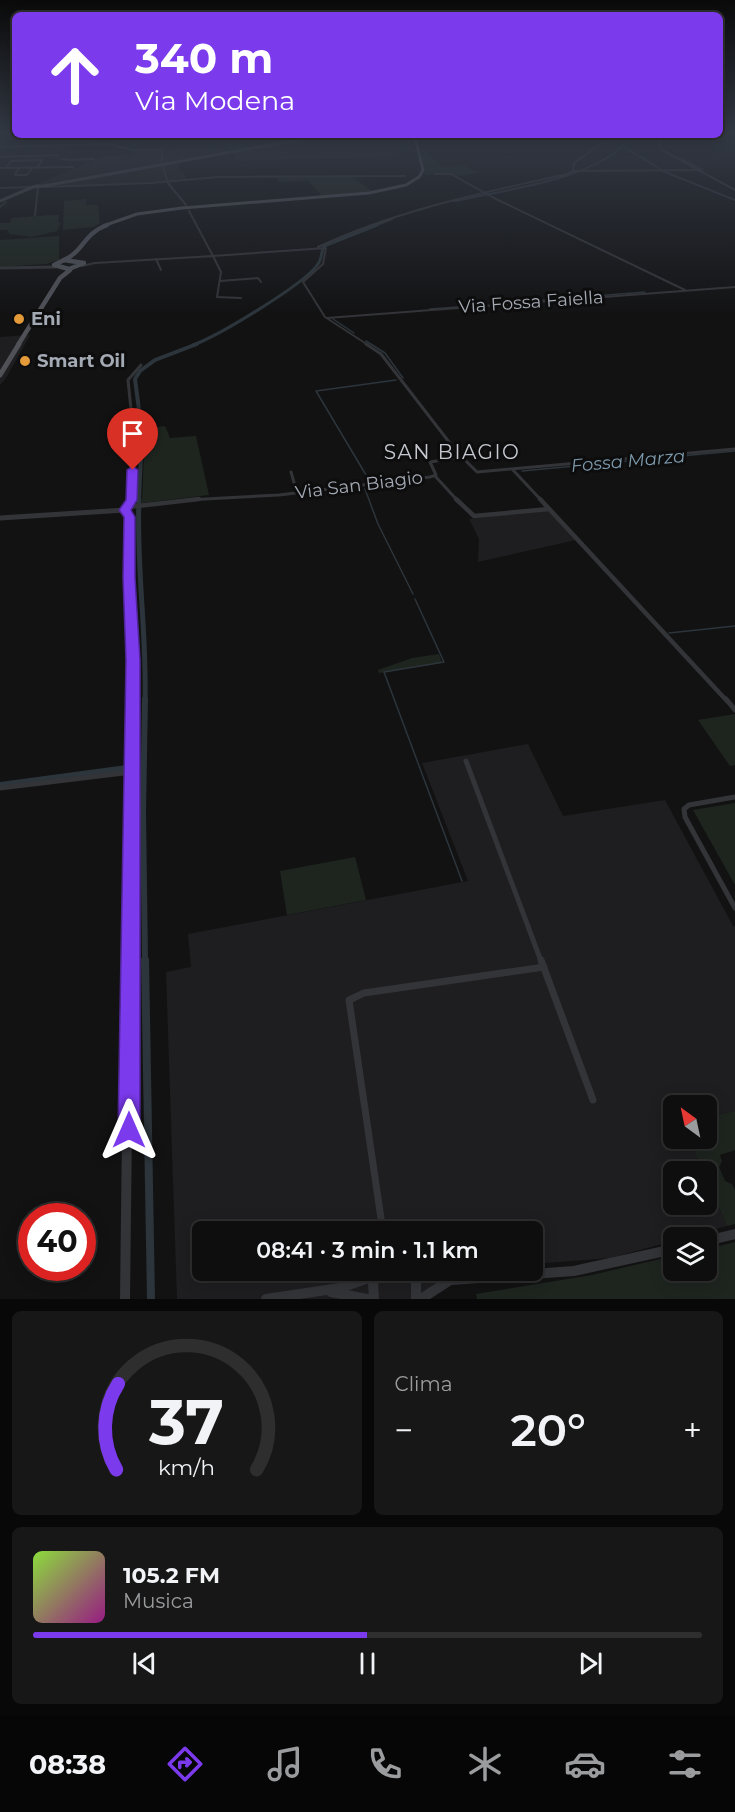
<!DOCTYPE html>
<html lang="it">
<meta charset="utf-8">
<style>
body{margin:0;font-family:Montserrat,sans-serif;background:#171717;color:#f1f3f6;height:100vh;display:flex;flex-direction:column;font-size:22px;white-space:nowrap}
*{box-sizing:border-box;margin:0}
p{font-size:20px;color:#9b9c9e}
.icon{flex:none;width:33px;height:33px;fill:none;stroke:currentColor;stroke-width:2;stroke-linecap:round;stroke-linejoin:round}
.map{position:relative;height:1299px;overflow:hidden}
.panel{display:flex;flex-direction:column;gap:12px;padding:12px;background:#080808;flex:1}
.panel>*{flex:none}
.banner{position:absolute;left:12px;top:12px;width:711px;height:126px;border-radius:9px;box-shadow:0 3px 15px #0003,0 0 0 2px #2e2e2e;background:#7c3aed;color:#fff;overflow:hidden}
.needle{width:39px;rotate:327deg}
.fabs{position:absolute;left:663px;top:1095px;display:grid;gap:12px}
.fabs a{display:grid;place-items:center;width:54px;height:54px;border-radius:9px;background:#0e0e0e;box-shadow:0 3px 15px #0003,0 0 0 2px #2e2e2e;font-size:30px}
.speed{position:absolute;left:18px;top:1203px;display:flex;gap:12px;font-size:30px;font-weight:700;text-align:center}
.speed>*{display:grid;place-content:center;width:78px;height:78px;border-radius:50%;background:#0e0e0e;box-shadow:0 3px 15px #0003,0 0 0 2px #2e2e2e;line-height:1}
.speed .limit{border:9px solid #d22;background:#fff;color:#111}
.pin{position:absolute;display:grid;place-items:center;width:51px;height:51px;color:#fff;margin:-62px -26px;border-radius:50% 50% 50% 0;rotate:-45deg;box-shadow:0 0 6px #0007}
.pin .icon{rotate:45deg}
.me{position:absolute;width:66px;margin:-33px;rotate:0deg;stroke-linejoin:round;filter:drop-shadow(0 0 4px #0008)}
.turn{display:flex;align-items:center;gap:21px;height:126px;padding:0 24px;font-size:27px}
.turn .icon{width:78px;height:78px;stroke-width:2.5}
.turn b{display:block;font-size:42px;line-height:51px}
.big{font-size:45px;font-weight:600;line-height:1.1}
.panel .tile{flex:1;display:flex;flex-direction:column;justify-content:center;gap:9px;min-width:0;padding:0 21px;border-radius:9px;background:#171717}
.panel .dial{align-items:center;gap:0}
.dial svg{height:156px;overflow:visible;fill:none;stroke:#2e2e2e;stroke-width:7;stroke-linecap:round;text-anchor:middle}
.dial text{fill:#f1f3f6;stroke:none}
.song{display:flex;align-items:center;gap:18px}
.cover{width:72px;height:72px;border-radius:9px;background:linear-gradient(135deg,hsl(90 70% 55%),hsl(310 70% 35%))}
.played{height:6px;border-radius:3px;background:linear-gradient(90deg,#7c3aed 50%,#2e2e2e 50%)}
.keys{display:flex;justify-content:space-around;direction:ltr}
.heat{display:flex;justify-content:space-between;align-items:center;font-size:33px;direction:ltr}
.panel .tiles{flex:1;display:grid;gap:12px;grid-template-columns:1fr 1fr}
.tile:last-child{grid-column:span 2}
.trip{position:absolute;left:192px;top:1221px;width:351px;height:60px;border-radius:9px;background:#0e0e0e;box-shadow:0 3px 15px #0003,0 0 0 2px #2e2e2e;font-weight:600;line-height:60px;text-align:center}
.tab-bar{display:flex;height:96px;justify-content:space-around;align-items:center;background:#060606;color:#9b9c9e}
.tab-bar .icon{width:42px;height:42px}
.tab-bar .current{color:#7c3aed}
.tab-bar b{font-size:27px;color:#f1f3f6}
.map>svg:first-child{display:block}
</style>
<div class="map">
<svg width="735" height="1299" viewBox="0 0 735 1299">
<rect width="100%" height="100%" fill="#121213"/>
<!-- built -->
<g fill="#1e1e20">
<path d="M237,135L239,144L253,143L258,146L297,139L296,135H408L413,141V150L401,153V156L235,161L233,153L172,164H179V171H183L187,180L149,184L32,186L104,156L133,154L135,151L192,148L193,146L220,147L221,138Z"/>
<path d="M30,335L6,378L0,385V337Z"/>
<path d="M540,510L549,511L576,540L478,562L479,539L469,519Z"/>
<path d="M528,744L563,816L665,800L733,926H735V1111L707,1117L706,1106H674V1138L688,1139L703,1171L674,1172V1204H706L707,1180L727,1226L686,1237L674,1238L673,1241L610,1258L533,1264L532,1232H202V1270L470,1271L415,1299H177L166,972L191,967L188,934L468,881L422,763Z"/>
</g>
<!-- green -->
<g fill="#1e251f">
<path d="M421,147L443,167L464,165L474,171L486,172L457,176L448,173L425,175Z"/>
<path d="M275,175L353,177L373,192L323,197L308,181L279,182Z"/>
<path d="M86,199V205H98L100,223L93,227L63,230L64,201Z"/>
<path d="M51,215H59L58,222L61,223L57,231L32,237L9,234L8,230H0V223H10L11,218Z"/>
<path d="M59,236V260L46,264L0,267V240Z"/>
<path d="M165,426L170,438L196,436L209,495L142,503L145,428Z"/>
<path d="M439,654L442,663L379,673L378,670L412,658Z"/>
<path d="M735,714V765L730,766L698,720Z"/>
<path d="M735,803V885L693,810Z"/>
<path d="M355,857L366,900L287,915L280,871Z"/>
<path d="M735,1111V1150L720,1155L722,1161L719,1167L725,1181L732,1184L735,1190V1224L727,1226L707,1180L706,1172L703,1171L688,1139L706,1138L707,1117Z"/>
<path d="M735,1242V1299H477L476,1294L592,1275L673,1256L674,1270H706L707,1249Z"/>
</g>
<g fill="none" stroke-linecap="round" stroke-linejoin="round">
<!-- stream -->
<g stroke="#2c353b" stroke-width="1.5">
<path d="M132,146L154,135"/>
<path d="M683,160L703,170"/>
<path d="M0,207L6,202"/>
<path d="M494,304L645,292"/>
<path d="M430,309L486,305"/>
<path d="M333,319L354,333"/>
<path d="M366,341L385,353L403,378"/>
<path d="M522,471L735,451"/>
<path d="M369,480L316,391L396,380"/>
<path d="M365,489L378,524L413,594"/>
<path d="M415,599L444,662L384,672L462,881"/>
<path d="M669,633L735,626"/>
</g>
<!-- canal-far5 -->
<g stroke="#2c353b" stroke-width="2">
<path d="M624,147L665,172L735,200"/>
<path d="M455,201C504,190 603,179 632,135"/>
<path d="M374,226L392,219"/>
</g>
<!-- canal-far4 -->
<path stroke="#2c353b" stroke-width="3" d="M193,345C218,336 305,284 318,264C322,259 321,252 324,246L377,225"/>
<!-- canal-far3 -->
<path stroke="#2c353b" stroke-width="4" d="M139,500L142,433L135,379L140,371L155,360L197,344"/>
<!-- canal-far2 -->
<path stroke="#2c353b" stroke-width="5" d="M139,499C136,567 147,633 145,701"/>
<!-- canal-far1 -->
<g stroke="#2c353b" stroke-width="6">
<path d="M145,699L143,812L145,961"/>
<path d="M0,785L127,768"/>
</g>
<!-- canal -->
<path stroke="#2c353b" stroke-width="8" d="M145,960L151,1299"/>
<!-- minor-far4 -->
<g stroke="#333438" stroke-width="2">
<path d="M670,135L659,143L662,150L735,190"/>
<path d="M242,138L253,139L254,148"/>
<path d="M111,144L116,135"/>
<path d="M0,147L111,144L133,150H163L161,163L164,164"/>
<path d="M0,157L59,155"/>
<path d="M62,159L71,160"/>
<path d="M73,160L94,159"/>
<path d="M162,164L168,183L186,205"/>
<path d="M0,168L73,167H68"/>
<path d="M6,168L11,161L42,160L38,167"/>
<path d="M19,168L15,175H27L32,168"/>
<path d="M573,171L700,170"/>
<path d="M435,174H451L494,198L685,290"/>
<path d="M45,187L152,183L218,177L405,176"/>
<path d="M189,211L213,256L326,248L323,264L303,282L325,317L368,345"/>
<path d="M35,215L38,188"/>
<path d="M318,247C397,210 482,193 567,174L573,171L574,163L596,147L620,135"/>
<path d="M156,259L161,270"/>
<path d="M82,266L95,263L213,256L221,272L217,297L241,298"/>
<path d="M220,281L258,278L261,282"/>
<path d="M327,318L735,287"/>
</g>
<!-- minor-far3 -->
<g stroke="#333438" stroke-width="3">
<path d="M366,344L381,354L456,451L477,472L735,449"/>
<path d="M513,470L541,500"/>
<path d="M291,472L297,493"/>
<path d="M435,476L457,500"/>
<path d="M131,500L134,439L128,380L141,365"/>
<path d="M187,500L279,495L430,477L436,475L430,462L461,457"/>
</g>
<!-- minor-far2 -->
<g stroke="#333438" stroke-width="4.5">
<path d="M456,499L474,516L549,509"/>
<path d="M540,499L727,701"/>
<path d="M129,507L199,499"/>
<path d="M128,508L131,499"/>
</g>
<!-- minor-far1 -->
<g stroke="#333438" stroke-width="5">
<path d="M726,699L735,710"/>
<path d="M466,761L541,961"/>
<path d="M0,788L132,772"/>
<path d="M735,797L689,805L684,809L685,817L735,908"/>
</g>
<!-- minor -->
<g stroke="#333438" stroke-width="7">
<path d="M541,960L593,1100"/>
<path d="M383,1232L349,1000L364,993L544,967"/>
</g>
<!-- tertiary-far4 -->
<path stroke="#333438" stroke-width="2" d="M0,188L33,187"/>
<!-- tertiary-far3 -->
<path stroke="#333438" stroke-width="3" d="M0,268L55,267"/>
<!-- tertiary-far2 -->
<path stroke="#333438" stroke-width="5" d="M0,518L125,510L130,517L129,578L132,701"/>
<!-- tertiary-far1 -->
<path stroke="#333438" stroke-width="8" d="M129,961L133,699"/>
<!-- tertiary -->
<g stroke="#333438" stroke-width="10">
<path d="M706,1241L735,1234"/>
<path d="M409,1271L423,1276L451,1280L574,1271L674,1249"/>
<path d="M410,1272L416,1281V1299"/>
<path d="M331,1292L367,1299"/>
<path d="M125,1299L129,960"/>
<path d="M266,1299L340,1288L377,1275"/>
<path d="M374,1299L373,1283L381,1270"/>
<path d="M421,1299L450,1280"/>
</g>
<!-- secondary -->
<g stroke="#414348" stroke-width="3">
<path d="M36,186H44L33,187Z"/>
<path d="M44,186L325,135"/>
<path d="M0,201L33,187"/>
</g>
<!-- primary-far2 -->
<path stroke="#4f5157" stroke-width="3" d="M103,226L137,214L182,208L369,193L406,185L419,177L423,170L416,141L411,135"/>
<!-- primary-far1 -->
<g stroke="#4f5157" stroke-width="4.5">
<path d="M64,260L84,263L69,269L54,265Z"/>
<path d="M64,260C84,251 83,234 107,225"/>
<path d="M18,345L60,278L70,270"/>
</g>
<!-- primary -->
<path stroke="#4f5157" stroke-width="5" d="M0,375L19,344"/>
</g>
<!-- sky -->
<linearGradient id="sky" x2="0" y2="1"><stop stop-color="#0a0a0a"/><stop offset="0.42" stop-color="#333944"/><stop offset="1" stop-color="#333944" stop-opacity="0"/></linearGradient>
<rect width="735" height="316" fill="url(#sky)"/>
<!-- route -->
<path fill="#7c3aed" stroke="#51269a" stroke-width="1.5" d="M133,466L138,470L137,500L131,510L135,517V578L140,660V1130L136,1138L129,1141L121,1138L118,1130L126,660L123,578L124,517L119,510L126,500L127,470Z"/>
<!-- markers -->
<g fill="#e49a38" stroke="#0d0d0e" stroke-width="2">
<circle cx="19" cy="319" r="6"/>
<circle cx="25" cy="361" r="6"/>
</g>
<g text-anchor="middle" stroke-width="6" stroke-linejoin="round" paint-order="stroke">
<!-- far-street labels -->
<g font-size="18" fill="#a4aab3" stroke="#0d0d0e">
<text transform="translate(531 302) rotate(-4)" y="6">Via Fossa Faiella</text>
<text transform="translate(359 485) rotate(-7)" y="6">Via San Biagio</text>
</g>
<!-- far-poi labels -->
<g font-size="18" font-weight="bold" fill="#a4aab3" stroke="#0d0d0e" text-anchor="start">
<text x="31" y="325">Eni</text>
<text x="37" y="367">Smart Oil</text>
</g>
<!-- far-water labels -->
<g font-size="18" font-style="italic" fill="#7d9aac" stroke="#0d0d0e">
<text transform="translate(628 461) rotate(-5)" y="6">Fossa Marza</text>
</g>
<!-- far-quarter labels -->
<g font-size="20" letter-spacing="1.5" fill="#c5c8cf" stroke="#0d0d0e">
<text x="452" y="459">SAN BIAGIO</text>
</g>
</g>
</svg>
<div class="fabs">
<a><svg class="needle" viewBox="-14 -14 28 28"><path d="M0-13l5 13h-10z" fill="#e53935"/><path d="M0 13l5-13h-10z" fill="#9b9c9e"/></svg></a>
<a><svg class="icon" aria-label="search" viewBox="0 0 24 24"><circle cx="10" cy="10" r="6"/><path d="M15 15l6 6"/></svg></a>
<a><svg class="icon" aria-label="layers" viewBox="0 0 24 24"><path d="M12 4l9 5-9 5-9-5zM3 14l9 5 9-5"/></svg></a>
</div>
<div class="speed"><div class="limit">40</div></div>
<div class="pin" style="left:133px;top:470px;background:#d93025"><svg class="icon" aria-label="arrive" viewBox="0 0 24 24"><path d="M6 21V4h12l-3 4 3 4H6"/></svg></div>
<svg class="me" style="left:129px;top:1130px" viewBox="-20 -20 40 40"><path d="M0-17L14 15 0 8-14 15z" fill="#7c3aed" stroke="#fff" stroke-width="4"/></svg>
<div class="trip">08:41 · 3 min · 1.1 km</div>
<div class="banner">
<div class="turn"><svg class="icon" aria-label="ahead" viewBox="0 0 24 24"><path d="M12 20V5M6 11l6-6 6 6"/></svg><div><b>340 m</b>Via Modena</div></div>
</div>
</div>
<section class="panel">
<div class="tiles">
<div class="tile dial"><svg viewBox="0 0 100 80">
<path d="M14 69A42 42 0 1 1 86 69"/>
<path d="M14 69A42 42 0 0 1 15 25" stroke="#7c3aed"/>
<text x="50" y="56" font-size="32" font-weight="700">37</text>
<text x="50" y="72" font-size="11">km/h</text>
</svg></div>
<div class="tile"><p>Clima</p>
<div class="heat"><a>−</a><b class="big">20°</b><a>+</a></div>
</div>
<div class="tile">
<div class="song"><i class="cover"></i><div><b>105.2 FM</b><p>Musica</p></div></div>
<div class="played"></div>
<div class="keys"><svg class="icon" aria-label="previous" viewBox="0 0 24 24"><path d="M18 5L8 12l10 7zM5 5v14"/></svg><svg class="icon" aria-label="pause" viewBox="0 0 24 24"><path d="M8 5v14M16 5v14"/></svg><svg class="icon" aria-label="next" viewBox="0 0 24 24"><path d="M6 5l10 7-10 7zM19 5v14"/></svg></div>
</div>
</div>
</section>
<nav class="tab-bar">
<b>08:38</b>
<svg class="icon current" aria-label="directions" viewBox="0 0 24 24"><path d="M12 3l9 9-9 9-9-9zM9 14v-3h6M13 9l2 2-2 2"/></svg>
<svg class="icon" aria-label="music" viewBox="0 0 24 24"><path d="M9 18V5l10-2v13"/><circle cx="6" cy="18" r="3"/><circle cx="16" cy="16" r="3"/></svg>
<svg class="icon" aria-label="phone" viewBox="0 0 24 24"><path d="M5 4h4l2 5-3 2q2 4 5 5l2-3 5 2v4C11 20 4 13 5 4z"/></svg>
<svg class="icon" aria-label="climate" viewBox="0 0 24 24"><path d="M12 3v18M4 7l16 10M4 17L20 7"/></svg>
<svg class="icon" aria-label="car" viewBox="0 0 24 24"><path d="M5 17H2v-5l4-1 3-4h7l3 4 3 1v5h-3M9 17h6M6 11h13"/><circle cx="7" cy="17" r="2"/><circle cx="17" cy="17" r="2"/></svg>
<svg class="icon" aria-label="filters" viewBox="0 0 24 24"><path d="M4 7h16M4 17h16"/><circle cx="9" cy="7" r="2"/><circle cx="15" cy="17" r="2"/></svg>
</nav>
